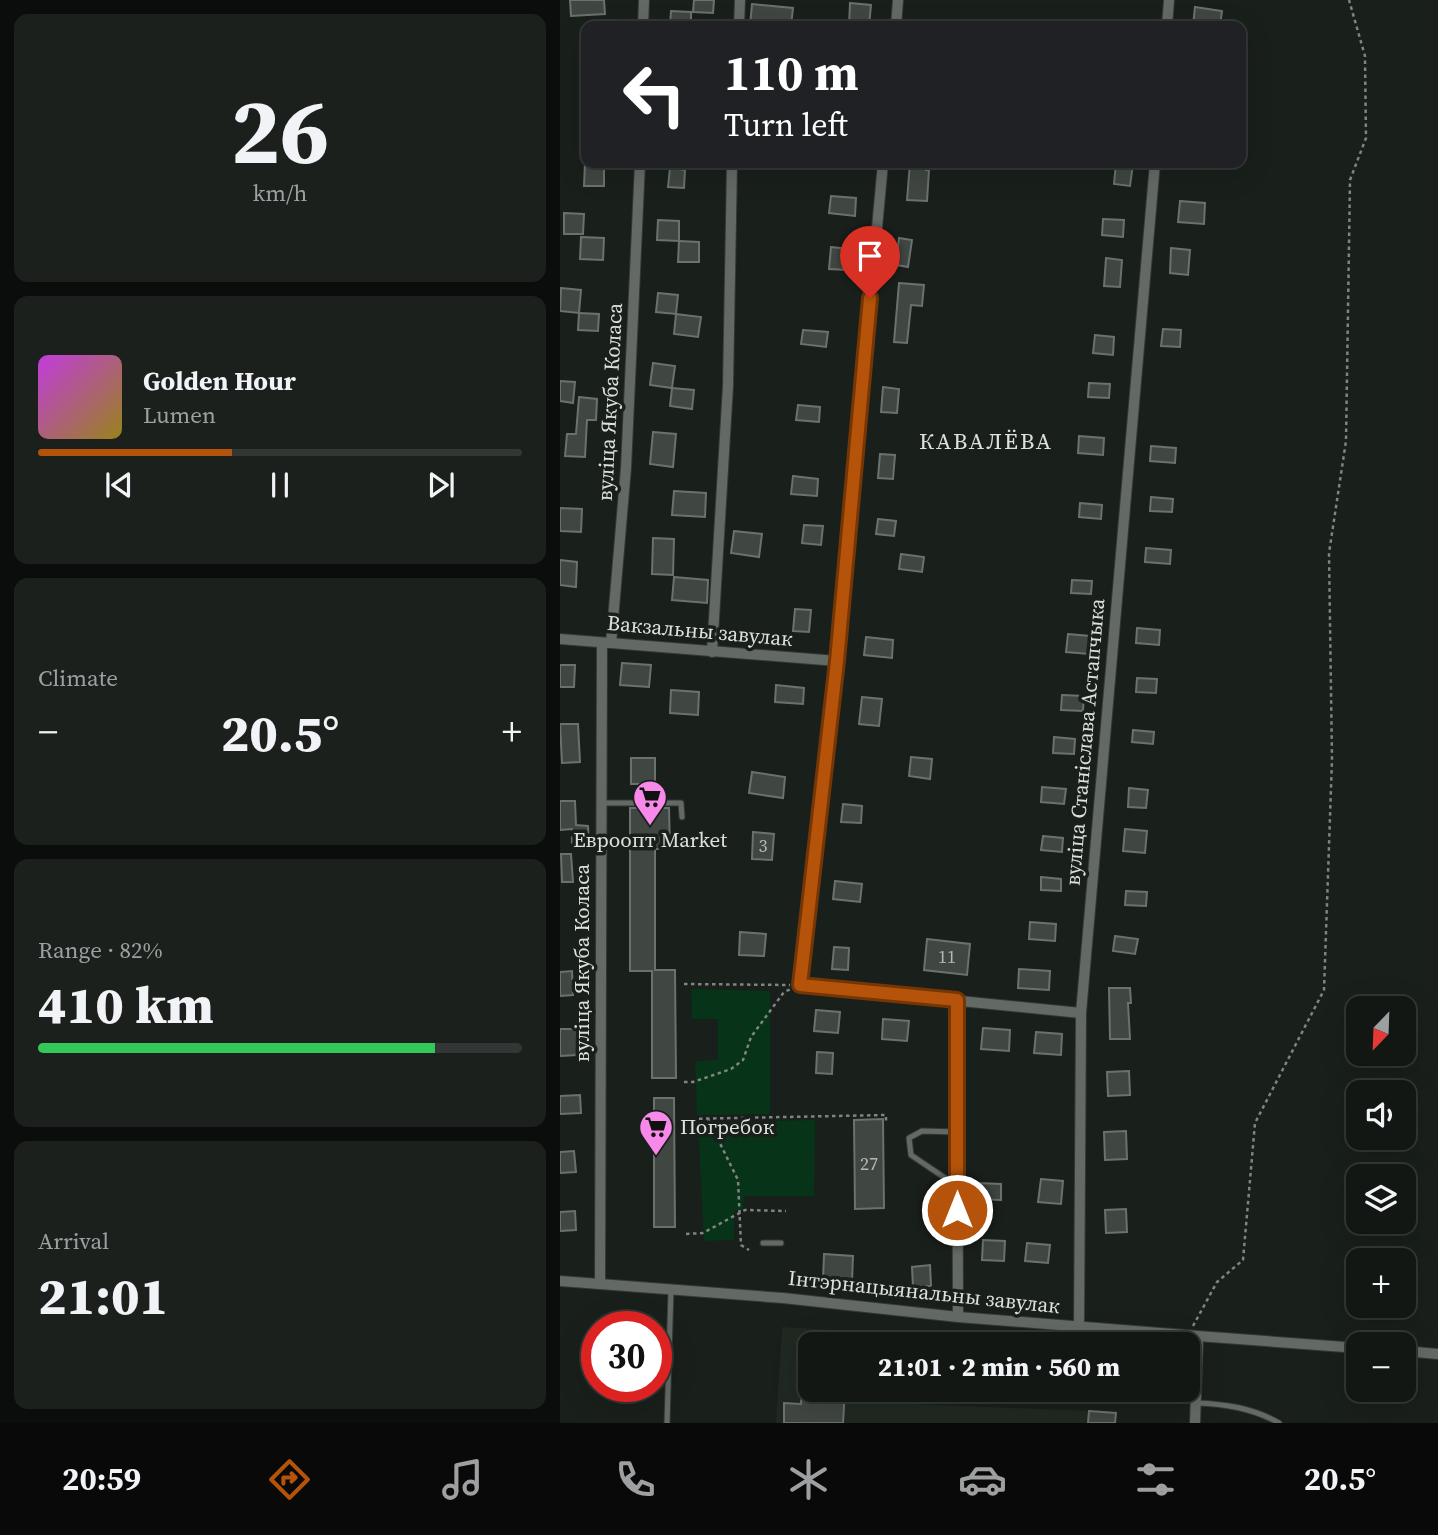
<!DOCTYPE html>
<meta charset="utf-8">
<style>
body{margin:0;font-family:"Source Serif 4",serif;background:#1c201d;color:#f1f3f6;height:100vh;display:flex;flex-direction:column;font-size:26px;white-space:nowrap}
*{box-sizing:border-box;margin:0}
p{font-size:23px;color:#9d9fa0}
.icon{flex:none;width:38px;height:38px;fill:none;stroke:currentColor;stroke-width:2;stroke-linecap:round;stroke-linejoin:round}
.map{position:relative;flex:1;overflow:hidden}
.panel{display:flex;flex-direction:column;gap:14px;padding:14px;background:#0a0d0b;width:560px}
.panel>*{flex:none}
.guide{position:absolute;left:21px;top:21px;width:665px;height:147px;border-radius:14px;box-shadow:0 7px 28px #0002,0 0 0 2px #323634;background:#202124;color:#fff;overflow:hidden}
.needle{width:46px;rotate:203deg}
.tools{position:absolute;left:786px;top:996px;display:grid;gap:14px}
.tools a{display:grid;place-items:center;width:70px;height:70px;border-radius:14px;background:#131714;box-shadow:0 7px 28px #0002,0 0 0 2px #323634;font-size:35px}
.speed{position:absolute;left:21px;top:1311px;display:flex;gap:14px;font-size:35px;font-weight:700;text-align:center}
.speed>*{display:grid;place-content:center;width:91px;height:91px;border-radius:50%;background:#131714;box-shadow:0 7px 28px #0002,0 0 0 2px #323634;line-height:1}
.speed .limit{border:10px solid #d22;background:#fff;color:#111}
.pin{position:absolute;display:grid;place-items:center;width:60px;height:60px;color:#fff;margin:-72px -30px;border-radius:50% 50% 50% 0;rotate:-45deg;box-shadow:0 0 7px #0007}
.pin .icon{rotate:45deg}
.me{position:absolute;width:77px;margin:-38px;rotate:0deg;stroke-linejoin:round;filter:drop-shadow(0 0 5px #0008)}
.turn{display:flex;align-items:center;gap:24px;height:147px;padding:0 28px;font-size:32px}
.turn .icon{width:91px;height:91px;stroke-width:2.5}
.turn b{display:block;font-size:49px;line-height:60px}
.big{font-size:52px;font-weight:800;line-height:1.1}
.panel .widget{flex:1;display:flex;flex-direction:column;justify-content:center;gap:10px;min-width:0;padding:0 24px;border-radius:14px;background:#1c201d}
.panel .dial{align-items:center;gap:0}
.dial b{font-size:91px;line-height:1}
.song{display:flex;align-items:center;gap:21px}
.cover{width:84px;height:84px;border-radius:10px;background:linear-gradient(135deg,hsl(290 70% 55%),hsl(50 70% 35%))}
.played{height:7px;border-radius:4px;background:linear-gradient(90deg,#b45309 40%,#323634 40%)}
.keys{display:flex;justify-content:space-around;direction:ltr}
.heat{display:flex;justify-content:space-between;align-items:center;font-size:38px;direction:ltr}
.charge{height:10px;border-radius:5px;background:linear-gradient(90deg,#34c759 82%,#323634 0)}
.trip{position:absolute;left:238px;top:1332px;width:402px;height:70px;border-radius:14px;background:#131714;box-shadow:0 7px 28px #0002,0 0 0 2px #323634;font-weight:800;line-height:70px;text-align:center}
.dock{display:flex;height:112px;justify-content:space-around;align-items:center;background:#080908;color:#9d9fa0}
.dock .icon{width:49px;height:49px}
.dock .selected{color:#b45309}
.dock b{font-size:32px;color:#f1f3f6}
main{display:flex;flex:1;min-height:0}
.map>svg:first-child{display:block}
</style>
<main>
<section class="panel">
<div class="widget dial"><b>26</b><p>km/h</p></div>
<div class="widget">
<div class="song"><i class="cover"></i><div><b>Golden Hour</b><p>Lumen</p></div></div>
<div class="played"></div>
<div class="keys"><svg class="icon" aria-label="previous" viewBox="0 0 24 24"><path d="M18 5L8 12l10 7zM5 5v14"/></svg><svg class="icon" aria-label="pause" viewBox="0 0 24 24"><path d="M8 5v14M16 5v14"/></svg><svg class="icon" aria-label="next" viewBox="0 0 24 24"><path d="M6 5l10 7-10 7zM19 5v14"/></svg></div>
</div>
<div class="widget"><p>Climate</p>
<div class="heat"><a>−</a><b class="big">20.5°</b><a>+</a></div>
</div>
<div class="widget"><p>Range · 82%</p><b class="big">410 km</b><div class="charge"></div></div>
<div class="widget"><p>Arrival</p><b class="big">21:01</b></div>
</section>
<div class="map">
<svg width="878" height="1423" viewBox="0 0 878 1423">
<rect width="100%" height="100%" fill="#191f1a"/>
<!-- built -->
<path fill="#1f2921" d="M222,1327L343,1334L345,1344H250V1390H349L351,1404L556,1412L555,1423H216Z"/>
<!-- green -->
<g fill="#073318">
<path d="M131,989L210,991V1114L137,1115L135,1061L158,1060V1019H132Z"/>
<path d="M255,1120L254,1196H184L183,1210L174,1211V1240L144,1241L138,1122Z"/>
</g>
<!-- building -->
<g fill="#404641" stroke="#6b726d" stroke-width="2">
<path d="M10,0H44L45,14L11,16Z"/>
<path d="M134,0H154L153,13L133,12Z"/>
<path d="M290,3L311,5L309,26H289Z"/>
<path d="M192,4L233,8L231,26H190Z"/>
<path d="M635,7L662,11L660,26H633Z"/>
<path d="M111,11L131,12V26H110Z"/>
<path d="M25,163H44V186H24Z"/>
<path d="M350,163H367L366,170H369L367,201L347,200Z"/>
<path d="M556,163L573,164L570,186L554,184Z"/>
<path d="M110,168L125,170L124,188L108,187Z"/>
<path d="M271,196L296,198L295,216L269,213Z"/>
<path d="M620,201L645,203L644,224L618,222Z"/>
<path d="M4,213L24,214L23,234H4Z"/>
<path d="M543,219L564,220L563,237L542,235Z"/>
<path d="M98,220L119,221V241L97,240Z"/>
<path d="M21,237L44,238L43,260L20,259Z"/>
<path d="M339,238L352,240L348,267L336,265Z"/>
<path d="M119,241L139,242V262H118Z"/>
<path d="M271,247L289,249L287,270L269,269Z"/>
<path d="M611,248L630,250L628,275L610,273Z"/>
<path d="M546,258L562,260L560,287L544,286Z"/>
<path d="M339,283L364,285L362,306L351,305L347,343L334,342Z"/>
<path d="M1,288L21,290L19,313L0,311Z"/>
<path d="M98,293L118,295L116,314L96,312Z"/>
<path d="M19,313L39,314L38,331L18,330Z"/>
<path d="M116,314L141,317L138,337L114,334Z"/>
<path d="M603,329L621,330L620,347L601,346Z"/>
<path d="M243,330L268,332L266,347L241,344Z"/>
<path d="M535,335L554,337L553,355L533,353Z"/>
<path d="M93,363L115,366L112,388L90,385Z"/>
<path d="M0,381L15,382L13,403L0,401Z"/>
<path d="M529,383L550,384L549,398L528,397Z"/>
<path d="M323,387L339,389L337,413L321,412Z"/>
<path d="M112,388L134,390L132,409L110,406Z"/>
<path d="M19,397L37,399L36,420H27L25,457L5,456L7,434H16Z"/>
<path d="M238,405L260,407L259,422L236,420Z"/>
<path d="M93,432L116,434L113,467L90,464Z"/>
<path d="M519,436L544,438L543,455L518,453Z"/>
<path d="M591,446L616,448L615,463L590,461Z"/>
<path d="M320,454L335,455L333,479L318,478Z"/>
<path d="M233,476L258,479L257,496L231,494Z"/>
<path d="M114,491L146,493L145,517L112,515Z"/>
<path d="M591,497L613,499L612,512L590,511Z"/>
<path d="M520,503L542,505L541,519L519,517Z"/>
<path d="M0,508L22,509L21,532L0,531Z"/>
<path d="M318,519L336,521L334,536L316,534Z"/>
<path d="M244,525L263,526L261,545L242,543Z"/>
<path d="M174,531L202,534L199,557L171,553Z"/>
<path d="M93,538L114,539L113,575L92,574Z"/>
<path d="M586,548L611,550L610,564L585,562Z"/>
<path d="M341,554L364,557L362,572L339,569Z"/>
<path d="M0,560L17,562L16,587L0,585Z"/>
<path d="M114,577L148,580L147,603L112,600Z"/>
<path d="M512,580L532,581L531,594L511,593Z"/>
<path d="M235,609L251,610L249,632L233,631Z"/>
<path d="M577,628L600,630L599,645L576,643Z"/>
<path d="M508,634L530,636L529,654L506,652Z"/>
<path d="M306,637L333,640L332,658L304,655Z"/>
<path d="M62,663L91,665L89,687L60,685Z"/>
<path d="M0,665H15L14,687H0Z"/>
<path d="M577,678L597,679L596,693L576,692Z"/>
<path d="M216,685L244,688L243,704L215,702Z"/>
<path d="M111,690L139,692L138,715L110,713Z"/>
<path d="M502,695L524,696L523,711L501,710Z"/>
<path d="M302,697L322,699L319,726L299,724Z"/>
<path d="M0,724H18L20,762L2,763Z"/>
<path d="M573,730L594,732L593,744L572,742Z"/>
<path d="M494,737L515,739L514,754L493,753Z"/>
<path d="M351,757L372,759L370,779L349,776Z"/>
<rect x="71" y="758" width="24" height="26"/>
<path d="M192,772L225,777L223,798L189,793Z"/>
<path d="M482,787L506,789L504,804L481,802Z"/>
<path d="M569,788L588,790L586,808L568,807Z"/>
<path d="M0,801H15L16,825L28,826L29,844H12V829L0,830Z"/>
<path d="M283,804L302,806L301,823L281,822Z"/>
<path d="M70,808H109L110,849H95V970H115L116,1078H92V971H70Z"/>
<path d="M565,829L587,831L585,853L563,851Z"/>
<path d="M193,832L214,834L212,860L192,859Z"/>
<path d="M483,836L503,838L502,852L481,850Z"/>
<path d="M1,854H11L13,882H2Z"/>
<path d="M481,877L501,879V891L481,890Z"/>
<path d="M275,881L302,884L300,902L273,899Z"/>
<path d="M566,891L587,892L586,906L565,905Z"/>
<path d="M470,922L496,924L495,941L469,939Z"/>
<path d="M180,932L206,934L204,956L179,955Z"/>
<path d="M555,936L578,939L575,954L553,951Z"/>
<path d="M367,939L410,944L407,975L364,970Z"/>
<path d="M274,947L289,948L288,970L272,969Z"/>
<path d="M459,969L490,971L489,990L458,988Z"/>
<path d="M12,971L13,995L0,996V972Z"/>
<path d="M549,988H570L571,1003H568L570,1039H550Z"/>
<path d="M256,1010L280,1012L278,1033L254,1031Z"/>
<path d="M323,1019L349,1021L347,1041L322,1039Z"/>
<path d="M423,1028L450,1030L449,1051L421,1049Z"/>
<path d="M0,1029H16L17,1055L0,1056Z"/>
<path d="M476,1032L502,1034L501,1055L474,1053Z"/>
<path d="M257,1052L273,1053L272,1074L256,1073Z"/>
<path d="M569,1071L570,1095L548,1096L547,1072Z"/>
<path d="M20,1095L21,1113L0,1114V1096Z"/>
<path d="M94,1098H114L115,1227H94Z"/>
<path d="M323,1119L324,1208L295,1209L294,1120Z"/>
<path d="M566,1131L567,1159L545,1160L544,1132Z"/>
<path d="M14,1151L16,1172L0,1173V1152Z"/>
<path d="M481,1179L503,1181L501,1204L478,1202Z"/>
<path d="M418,1183L441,1184V1200L417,1199Z"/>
<path d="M566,1209L567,1232L546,1233L545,1210Z"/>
<path d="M15,1211L16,1230L0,1231V1212Z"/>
<path d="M423,1240L445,1241L444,1261L422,1260Z"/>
<path d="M467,1243L490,1245L488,1263L465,1261Z"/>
<path d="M264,1254L293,1256L292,1281L263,1280Z"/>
<path d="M370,1265L371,1286L353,1287L352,1267Z"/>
<path d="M242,1390H285L283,1423H224V1403L241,1404Z"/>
<path d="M529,1411L556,1413L555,1423H528Z"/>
</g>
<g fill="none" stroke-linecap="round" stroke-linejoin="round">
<!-- service casing -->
<g stroke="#353836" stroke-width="7">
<g id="service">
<path d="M41,803H121L122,817"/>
<path d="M397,1186L351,1155L349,1138L362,1131L397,1132"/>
<path d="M203,1243H221"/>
<path d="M636,1403C665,1404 693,1408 719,1423"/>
<path d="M107,1423L111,1289"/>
</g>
</g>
<!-- minor casing -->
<g stroke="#353836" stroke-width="12">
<g id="minor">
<path d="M83,26L84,0"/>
<path d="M179,26L180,0"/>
<path d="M336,26L338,0"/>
<path d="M607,26L609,0"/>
<path d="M323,163L277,661L240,985L521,1013"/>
<path d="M0,639L277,661"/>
<path d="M51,643L66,468L80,163"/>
<path d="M152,652L168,386L172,163"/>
<path d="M397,1000L398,1317"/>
<path d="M0,1281L223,1298L398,1317L638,1336L635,1423"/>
<path d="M40,1284L42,643"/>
<path d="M519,1327L521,1013L595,163"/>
<path d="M638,1336L798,1348"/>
<path d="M844,1351L878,1354"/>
</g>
</g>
<!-- path -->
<g stroke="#808581" stroke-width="2.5" stroke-dasharray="3.5 3.5" stroke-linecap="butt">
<path d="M124,984L230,985"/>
<path d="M124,1082H133L171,1069L183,1060L191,1037L224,992L231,989"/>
<path d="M125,1119L326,1115V1124"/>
<path d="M148,1119L178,1180L181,1245L189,1250"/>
<path d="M126,1234L143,1233L185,1210L226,1211"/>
<path d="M633,1326L657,1282L683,1260L695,1123L764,990L772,759L769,553L786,441L790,180L806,138L805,56L789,0"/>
</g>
<!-- service -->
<use href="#service" stroke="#636964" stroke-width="5"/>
<!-- minor -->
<use href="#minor" stroke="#636964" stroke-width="10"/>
</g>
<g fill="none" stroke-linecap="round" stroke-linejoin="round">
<!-- route casing -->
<g stroke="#753606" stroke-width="18">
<path id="route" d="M310,298L277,661L240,985L397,1000V1210"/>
</g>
<!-- route -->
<use href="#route" stroke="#b45309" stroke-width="12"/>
</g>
<!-- icons -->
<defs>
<g id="supermarket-pin" transform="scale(1.75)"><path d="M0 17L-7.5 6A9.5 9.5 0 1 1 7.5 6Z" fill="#f888ea" stroke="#191f1a"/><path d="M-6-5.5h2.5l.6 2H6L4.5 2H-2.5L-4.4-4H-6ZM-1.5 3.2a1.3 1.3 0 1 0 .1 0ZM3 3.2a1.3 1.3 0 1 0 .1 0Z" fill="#111"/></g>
</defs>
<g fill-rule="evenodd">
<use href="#supermarket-pin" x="90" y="797"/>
<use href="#supermarket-pin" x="96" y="1127"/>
</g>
<g text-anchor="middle" stroke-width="7" stroke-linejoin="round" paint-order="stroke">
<!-- number labels -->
<g font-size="18" fill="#b6bab7">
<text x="203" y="852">3</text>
<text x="387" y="963">11</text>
<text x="309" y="1170">27</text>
</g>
<!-- street labels -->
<g font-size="21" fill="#dde0de" stroke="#191f1a">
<text transform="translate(50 402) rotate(-87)" y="7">вуліца Якуба Коласа</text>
<text transform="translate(140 631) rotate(5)" y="7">Вакзальны завулак</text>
<text transform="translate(525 742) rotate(-85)" y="7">вуліца Станіслава Астапчыка</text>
<text transform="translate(22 963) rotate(-90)" y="7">вуліца Якуба Коласа</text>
<text transform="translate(364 1292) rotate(6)" y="7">Інтэрнацыянальны завулак</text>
</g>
<!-- poi labels -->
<g font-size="21" fill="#dde0de" stroke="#191f1a">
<text x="90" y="847">Евроопт Market</text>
<text x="120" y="1134" text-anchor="start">Погребок</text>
</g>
<!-- neighbourhood labels -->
<g font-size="23" letter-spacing="2" fill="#dde0de" stroke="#191f1a">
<text x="426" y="449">КАВАЛЁВА</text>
</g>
</g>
</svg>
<div class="tools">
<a><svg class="needle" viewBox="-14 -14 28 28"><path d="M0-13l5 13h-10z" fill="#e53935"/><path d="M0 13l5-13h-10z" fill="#9d9fa0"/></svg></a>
<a><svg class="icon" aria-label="sound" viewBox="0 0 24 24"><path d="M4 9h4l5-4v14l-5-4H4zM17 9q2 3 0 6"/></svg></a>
<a><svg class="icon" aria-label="layers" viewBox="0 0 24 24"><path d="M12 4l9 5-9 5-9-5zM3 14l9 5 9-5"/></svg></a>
<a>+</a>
<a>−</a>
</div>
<div class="speed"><div class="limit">30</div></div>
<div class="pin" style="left:310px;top:298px;background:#d93025"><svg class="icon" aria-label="arrive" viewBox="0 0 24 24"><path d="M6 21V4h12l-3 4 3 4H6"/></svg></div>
<svg class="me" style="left:397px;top:1210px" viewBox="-20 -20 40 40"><circle r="17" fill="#b45309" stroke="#fff" stroke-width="3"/><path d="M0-11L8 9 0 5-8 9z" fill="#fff"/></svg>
<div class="trip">21:01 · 2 min · 560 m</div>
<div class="guide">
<div class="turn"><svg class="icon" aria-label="left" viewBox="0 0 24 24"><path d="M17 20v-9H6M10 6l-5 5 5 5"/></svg><div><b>110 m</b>Turn left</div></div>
</div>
</div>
</main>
<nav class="dock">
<b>20:59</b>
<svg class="icon selected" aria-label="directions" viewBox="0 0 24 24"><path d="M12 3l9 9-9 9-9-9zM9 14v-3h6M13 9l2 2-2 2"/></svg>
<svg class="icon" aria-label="music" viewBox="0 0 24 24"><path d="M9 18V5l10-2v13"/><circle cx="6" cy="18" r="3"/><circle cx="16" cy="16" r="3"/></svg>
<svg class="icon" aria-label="phone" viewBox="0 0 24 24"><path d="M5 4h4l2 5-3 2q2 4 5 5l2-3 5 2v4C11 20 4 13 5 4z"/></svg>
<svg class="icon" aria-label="climate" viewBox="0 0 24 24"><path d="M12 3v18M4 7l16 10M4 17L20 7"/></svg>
<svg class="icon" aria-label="car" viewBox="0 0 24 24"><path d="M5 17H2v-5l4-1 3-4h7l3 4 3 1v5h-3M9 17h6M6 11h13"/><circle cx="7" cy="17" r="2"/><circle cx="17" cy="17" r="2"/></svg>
<svg class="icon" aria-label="filters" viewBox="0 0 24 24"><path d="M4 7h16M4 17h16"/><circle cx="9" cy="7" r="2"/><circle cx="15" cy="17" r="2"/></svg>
<b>20.5°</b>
</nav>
